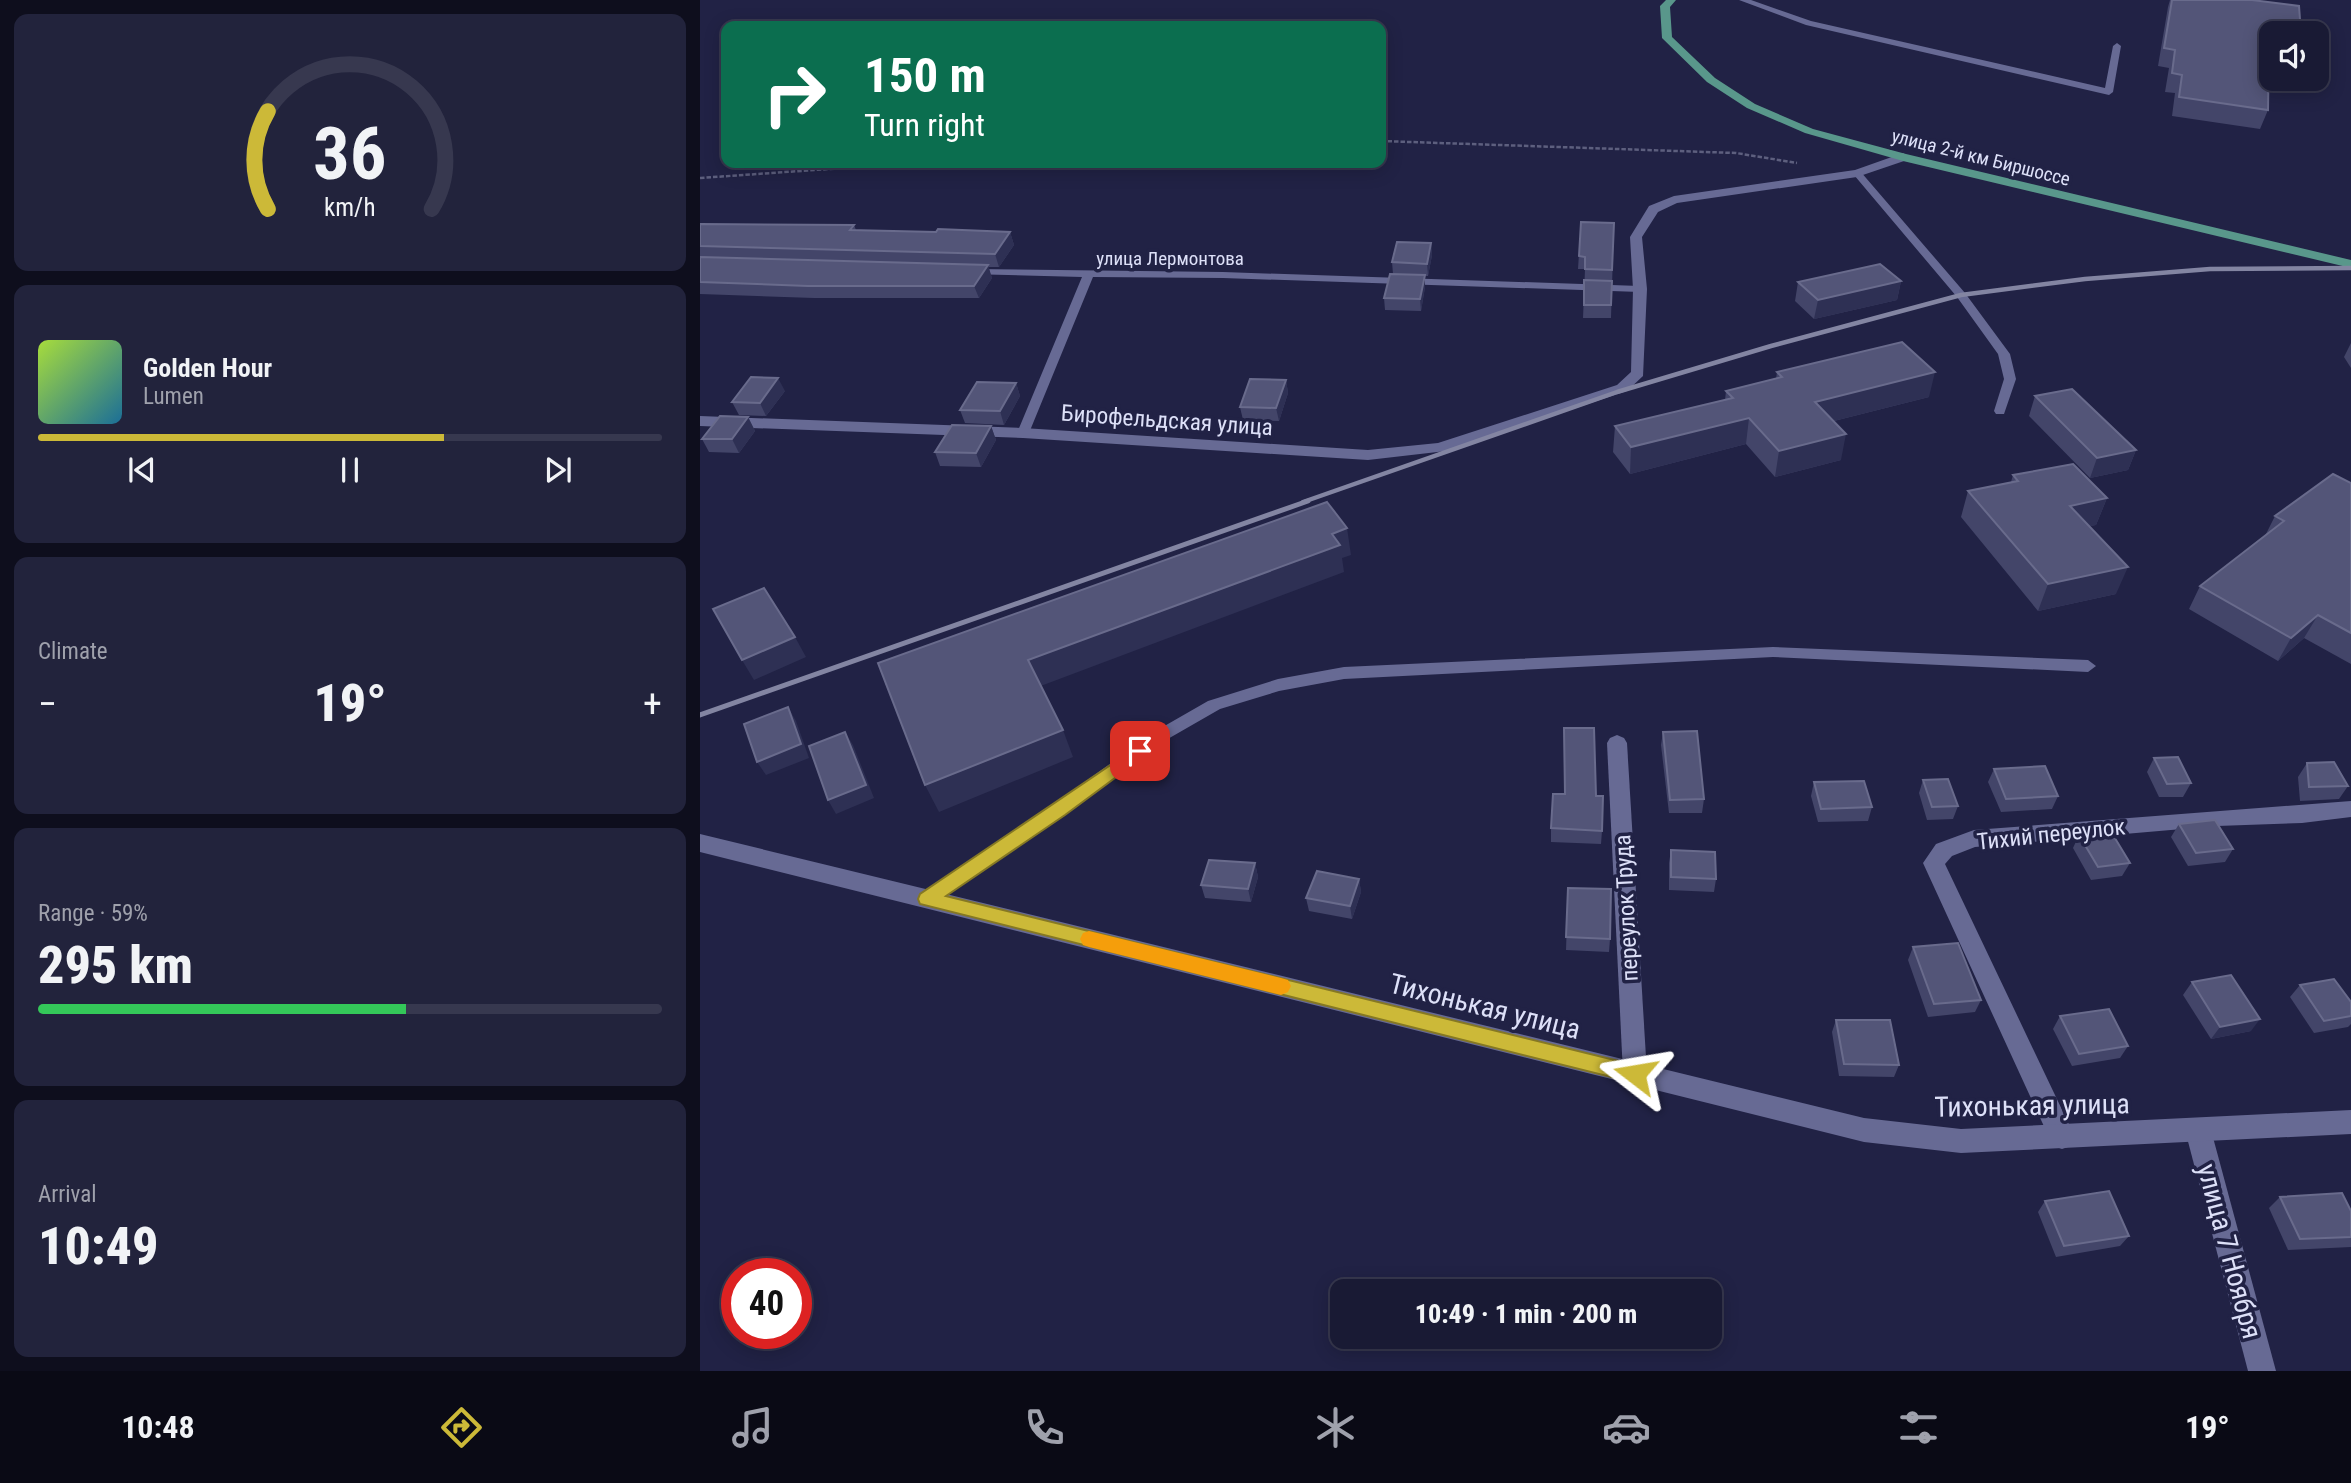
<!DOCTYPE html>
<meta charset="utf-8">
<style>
body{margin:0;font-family:"Roboto Condensed",sans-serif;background:#22233c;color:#f1f3f6;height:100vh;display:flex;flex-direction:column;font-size:26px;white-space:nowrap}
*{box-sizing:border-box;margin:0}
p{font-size:23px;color:#9fa1ac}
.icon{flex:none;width:38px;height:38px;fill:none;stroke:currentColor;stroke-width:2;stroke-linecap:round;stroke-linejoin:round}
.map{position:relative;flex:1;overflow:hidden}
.details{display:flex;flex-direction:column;gap:14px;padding:14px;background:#0e0e1d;width:700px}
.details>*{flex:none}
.hud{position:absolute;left:21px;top:21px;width:665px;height:147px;border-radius:14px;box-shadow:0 4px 18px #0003,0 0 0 2px #37384f;background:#0b6e4f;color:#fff;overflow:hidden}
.controls{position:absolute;left:1559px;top:21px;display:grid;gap:14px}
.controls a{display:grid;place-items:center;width:70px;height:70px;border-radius:14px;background:#191a34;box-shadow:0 4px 18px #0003,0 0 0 2px #37384f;font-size:35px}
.speed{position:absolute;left:21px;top:1258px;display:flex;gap:14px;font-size:35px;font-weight:700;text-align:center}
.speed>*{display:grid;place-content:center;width:91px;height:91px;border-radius:50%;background:#191a34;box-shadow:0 4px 18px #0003,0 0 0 2px #37384f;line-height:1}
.speed .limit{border:10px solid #d22;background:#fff;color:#111}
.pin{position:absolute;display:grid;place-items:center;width:60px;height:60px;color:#fff;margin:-30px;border-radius:14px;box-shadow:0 4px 10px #0006}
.me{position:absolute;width:77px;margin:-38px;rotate:284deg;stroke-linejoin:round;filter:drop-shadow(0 0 5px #0008)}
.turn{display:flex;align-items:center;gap:24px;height:147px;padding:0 28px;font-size:32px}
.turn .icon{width:91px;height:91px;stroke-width:2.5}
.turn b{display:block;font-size:49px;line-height:60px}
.big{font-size:52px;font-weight:800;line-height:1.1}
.details .card{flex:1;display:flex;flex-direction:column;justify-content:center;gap:10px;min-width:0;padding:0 24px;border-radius:14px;background:#22233c}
.details .dial{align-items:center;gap:0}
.dial svg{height:182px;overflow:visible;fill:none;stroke:#37384f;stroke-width:7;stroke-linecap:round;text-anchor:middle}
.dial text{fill:#f1f3f6;stroke:none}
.song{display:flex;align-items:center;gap:21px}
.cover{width:84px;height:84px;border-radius:10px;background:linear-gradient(135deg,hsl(80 70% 55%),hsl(200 70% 35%))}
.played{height:7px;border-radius:4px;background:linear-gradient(90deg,#ccb938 65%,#37384f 65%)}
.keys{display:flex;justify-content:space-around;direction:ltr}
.heat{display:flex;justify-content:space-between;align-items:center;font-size:38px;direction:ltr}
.charge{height:10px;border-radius:5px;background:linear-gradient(90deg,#34c759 59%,#37384f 0)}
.trip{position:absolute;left:630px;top:1279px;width:392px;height:70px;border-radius:14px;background:#191a34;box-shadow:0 4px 18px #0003,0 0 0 2px #37384f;font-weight:800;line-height:70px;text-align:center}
.tabs{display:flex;height:112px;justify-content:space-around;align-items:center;background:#0a0a15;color:#9fa1ac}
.tabs .icon{width:49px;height:49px}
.tabs .current{color:#ccb938}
.tabs b{font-size:32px;color:#f1f3f6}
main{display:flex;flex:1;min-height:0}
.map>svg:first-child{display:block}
</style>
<main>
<section class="details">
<div class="card dial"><svg viewBox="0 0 100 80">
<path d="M14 69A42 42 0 1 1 86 69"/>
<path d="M14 69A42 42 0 0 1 14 26" stroke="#ccb938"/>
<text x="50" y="56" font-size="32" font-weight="700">36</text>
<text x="50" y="72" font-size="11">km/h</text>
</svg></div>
<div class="card">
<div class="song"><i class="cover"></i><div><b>Golden Hour</b><p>Lumen</p></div></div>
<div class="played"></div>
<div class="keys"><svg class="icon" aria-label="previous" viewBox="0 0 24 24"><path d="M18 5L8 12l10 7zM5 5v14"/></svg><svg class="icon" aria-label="pause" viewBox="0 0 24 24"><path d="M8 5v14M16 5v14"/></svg><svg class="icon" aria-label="next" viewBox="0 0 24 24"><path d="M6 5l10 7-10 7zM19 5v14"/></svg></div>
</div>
<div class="card"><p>Climate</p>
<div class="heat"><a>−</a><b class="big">19°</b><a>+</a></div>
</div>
<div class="card"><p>Range · 59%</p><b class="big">295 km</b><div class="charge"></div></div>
<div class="card"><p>Arrival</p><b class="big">10:49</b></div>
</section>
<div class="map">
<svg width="1651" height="1371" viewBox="0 0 1651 1371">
<rect width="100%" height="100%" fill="#212245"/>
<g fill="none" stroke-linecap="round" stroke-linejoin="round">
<!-- path -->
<g stroke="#5d5f7e" stroke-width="2.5" stroke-dasharray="4.5 2" stroke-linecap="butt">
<path d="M681,141L1036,153L1097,163"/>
<path d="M0,178L215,163"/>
</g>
<!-- service -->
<g fill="#676a94" fill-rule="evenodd">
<path d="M1039,0H1051L1111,21L1405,88L1413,46L1417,43L1421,46L1413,92L1409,95L1106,25Z"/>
<path d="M1154,171H1160L1265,293L1310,354L1316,379L1304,414H1296L1294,411L1304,379L1298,354L1257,297L1154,175Z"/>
<path d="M271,269L523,272L940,286L946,289L940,292L523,278L393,277L329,433L323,437L317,433L382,277L267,274L266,272Z"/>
<path d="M1073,647L1388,660L1396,666L1388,672L1073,657L644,679L579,691L520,709L466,740L365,815L233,904L227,907L221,904L218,899L221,894L353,805L454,732L508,701L578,679L644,667Z"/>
</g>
<!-- minor -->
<g fill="#676a94" fill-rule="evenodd">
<path d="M1203,153L1209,157L1207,160L1157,177L977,203L958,212L942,237L947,289L943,376L927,391L746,451L668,460L323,438L0,426V416L323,428L668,450L738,443L917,385L931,372L933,289L930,237L949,206L974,196L1155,170Z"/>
<path d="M917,735L924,738L927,743L947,1074L944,1082L935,1085L926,1082L923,1074L907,743L910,738Z"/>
<path d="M1651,801V817L1602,823L1517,826L1275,847L1252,856L1245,864L1375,1137L1371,1146L1362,1149L1353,1146L1223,863L1236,844L1274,830Z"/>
<path d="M1498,1118L1507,1121L1511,1130L1576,1371H1548L1485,1130L1489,1121Z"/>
</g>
<!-- tertiary -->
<path fill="#676a94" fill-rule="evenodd" d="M0,834L1164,1118L1261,1129L1651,1110V1134L1261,1153L1164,1142L0,852Z"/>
<!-- primary -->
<path fill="#59978b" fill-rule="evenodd" d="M966,0H976L970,7L972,37L1015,78L1055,104L1113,129L1206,154L1651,260V268L1203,161L1105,133L1047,108L1007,82L962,38L960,6Z"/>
<!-- rail-far1 -->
<path stroke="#8385a2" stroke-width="4.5" d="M603,502L917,392L1071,346L1261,295L1385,279L1510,269L1651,268"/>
<!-- rail -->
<path stroke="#8385a2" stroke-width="5" d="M0,715L608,501"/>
</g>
<!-- wall -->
<g fill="#434569">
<path d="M1470,0H1552L1572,33V62H1568V110L1560,129L1472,116L1475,93L1465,92L1469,68L1458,66L1468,7Z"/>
<path d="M881,222L914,223L911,318H883L885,269H878Z"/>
<path d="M0,224L154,225L156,230L236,232H310L314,245L299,267H288L292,278L279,298H114L0,294Z"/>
<path d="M731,243L732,255L728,276H725V287L721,311L685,310L684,298L693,274L692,262Z"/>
<path d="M1201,281L1197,300L1114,319L1095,301L1098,282Z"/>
<path d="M1651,343V368L1644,357Z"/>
<path d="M1077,372L1229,397L1134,421L1141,460L1075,477L1046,444L930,474L913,452L915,426L1025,400L1026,391L1076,379Z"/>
<path d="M586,380L588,393L579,421L543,420L540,407Z"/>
<path d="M316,383L320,396L304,425L265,423L260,410Z"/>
<path d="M85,391L66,416L39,415L32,402Z"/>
<path d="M1335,396L1436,450L1428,470L1390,478L1329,416Z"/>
<path d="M48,417L55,431L39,453L9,452L2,439Z"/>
<path d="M291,426L296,440L281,467L240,466L235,452Z"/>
<path d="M1313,475L1407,498L1396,525L1389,526L1416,594L1338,611L1261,517L1268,491L1311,482Z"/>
<path d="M1651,483V664L1604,638L1578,661L1489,609L1500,586L1565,536L1575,516Z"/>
<path d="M864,728L896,796L902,831L901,844L851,842V828L864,794Z"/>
<path d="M963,732L1004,799L1002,813H969L961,745Z"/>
<path d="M1454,758L1491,783L1483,797H1459L1447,772Z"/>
<path d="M1607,763L1648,786L1639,799L1600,801L1598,777Z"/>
<path d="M1294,769L1358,796L1352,809L1301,812L1288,782Z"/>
<path d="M1223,780L1258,806L1253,819L1227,820L1219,793Z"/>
<path d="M1114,782L1172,807L1168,821L1118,822L1111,796Z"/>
<path d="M1479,824L1533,849L1525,862L1488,866L1471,837Z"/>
<path d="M1379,835L1430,863L1422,876L1391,880L1373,848Z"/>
<path d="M971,850L1016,879L1014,892L969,890V863Z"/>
<path d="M555,863L558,877L551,902L505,898L501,885Z"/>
<path d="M659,879L661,892L652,919L609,911L606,898Z"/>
<path d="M868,888L910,939L909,952L866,950Z"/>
<path d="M1213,947L1281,1000L1275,1012L1228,1017L1208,960Z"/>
<path d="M1492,982L1551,1031L1511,1039L1483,995Z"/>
<path d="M1600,985L1651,1002V1024L1648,1027L1614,1033L1590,997Z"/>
<path d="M1360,1016L1428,1046L1420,1058L1372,1066L1353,1029Z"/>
<path d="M1136,1020L1199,1065L1194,1077L1139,1076L1132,1032Z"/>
<path d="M1580,1197L1651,1211V1247L1588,1250L1569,1208Z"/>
<path d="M1345,1201L1429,1236L1420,1246L1356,1257L1338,1212Z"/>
</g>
<!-- shaded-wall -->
<g fill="#2e3054">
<path d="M310,232L314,245L299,267L295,254Z"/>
<path d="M731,243L732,255L728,276L727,264Z"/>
<path d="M288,265L292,278L279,298L274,286Z"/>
<path d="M725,275V287L721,311L720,299Z"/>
<path d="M1201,281L1197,300L1114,319L1118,300Z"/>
<path d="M1235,372L1229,397L1110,427L1115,402Z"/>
<path d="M78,378L85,391L66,416L60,403Z"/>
<path d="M586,380L588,393L579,421L576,408Z"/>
<path d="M316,383L320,396L304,425L300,411Z"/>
<path d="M48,417L55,431L39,453L32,439Z"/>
<path d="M1049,418L1046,444L930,474L931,447Z"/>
<path d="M291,426L296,440L281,467L276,453Z"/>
<path d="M1146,434L1141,460L1075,477L1079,451Z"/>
<path d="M1436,450L1428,470L1390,478L1397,458Z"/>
<path d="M1407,498L1396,525L1360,532L1370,506Z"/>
<path d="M647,528L651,555L642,558L644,572L338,687L328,660Z"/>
<path d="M1428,567L1416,594L1338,611L1348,584Z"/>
<path d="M1618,615L1604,638L1578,661L1591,638Z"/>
<path d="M95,637L106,657L54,680L42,660Z"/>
<path d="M88,707L96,721L109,758L66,775L57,762Z"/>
<path d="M363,730L373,757L239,812L225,785Z"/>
<path d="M145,732L153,745L174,798L136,814L128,800Z"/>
<path d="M555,863L558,877L551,902L548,889Z"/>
<path d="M659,879L661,892L652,919L650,906Z"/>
<path d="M1560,1019L1551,1031L1511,1039L1520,1027Z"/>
</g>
<!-- building -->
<g fill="#535578" stroke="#696b8c" stroke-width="2">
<path d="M1472,0H1552L1599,6L1601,33H1572V43H1569L1568,110L1479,97L1482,75L1472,73L1475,50L1464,48Z"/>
<path d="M881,222L914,223L912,270L885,269V257L879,256Z"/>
<path d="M0,224L154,225L150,230L236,232L238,229L310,232L295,254L0,246Z"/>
<path d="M697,242L731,243L727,264L692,262Z"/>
<path d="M0,257L288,265L274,286H108L0,282Z"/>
<path d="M1180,264L1201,281L1118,300L1098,282Z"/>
<path d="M690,274L725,275L720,299L684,298Z"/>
<path d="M884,280L912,281L911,305H884Z"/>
<path d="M1202,342L1235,372L1115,402L1146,434L1079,451L1049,418L931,447L915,426L1033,398L1026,391L1082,377L1077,372Z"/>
<path d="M51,377L78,378L60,403L32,402Z"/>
<path d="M550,379L586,380L576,408L540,407Z"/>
<path d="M277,382L316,383L300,411L260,410Z"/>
<path d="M1372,389L1436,450L1397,458L1335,396Z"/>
<path d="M20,416L48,417L32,439H2Z"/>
<path d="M252,425L291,426L276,453L235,452Z"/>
<path d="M1373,464L1407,498L1370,506L1428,567L1348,584L1268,491L1318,481L1313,475Z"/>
<path d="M1633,474L1651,483V633L1618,615L1591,638L1500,586L1584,521L1575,516Z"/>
<path d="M627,502L647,528L632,534L640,545L328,660L363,730L225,785L178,663Z"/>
<path d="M64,588L95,637L42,660L13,609Z"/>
<path d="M88,707L101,744L57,762L44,724Z"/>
<path d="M864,728H894L896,796H903L902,831L851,828L853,794H865Z"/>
<path d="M997,731L1004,799L970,800L963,732Z"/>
<path d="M145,732L166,785L128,800L109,746Z"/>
<path d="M1478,757L1491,783L1467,784L1454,758Z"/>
<path d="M1634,762L1648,786L1609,787L1607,763Z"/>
<path d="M1345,766L1358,796L1306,799L1294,769Z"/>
<path d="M1248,779L1258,806L1232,807L1223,780Z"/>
<path d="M1164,781L1172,807L1121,809L1114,782Z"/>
<path d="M1515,820L1533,849L1496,853L1479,824Z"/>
<path d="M1410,830L1430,863L1398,867L1379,835Z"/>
<path d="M971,850L1015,852L1016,879L971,877Z"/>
<path d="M509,860L555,863L548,889L501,885Z"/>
<path d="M617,871L659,879L650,906L606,898Z"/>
<path d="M868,888L911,889L910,939L866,937Z"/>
<path d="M1258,943L1281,1000L1234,1004L1213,947Z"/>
<path d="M1531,975L1560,1019L1520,1027L1492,982Z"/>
<path d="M1634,979L1651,1002V1016L1624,1021L1600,985Z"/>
<path d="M1409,1009L1428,1046L1379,1054L1360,1016Z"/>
<path d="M1136,1020H1190L1199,1065L1144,1064Z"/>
<path d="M1409,1191L1429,1236L1364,1246L1345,1201Z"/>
<path d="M1642,1193L1651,1211V1237L1600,1239L1580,1197Z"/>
</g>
<!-- route -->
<path fill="#ccb938" stroke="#857824" stroke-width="2" d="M440,745L448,751L446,755L365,815L246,896L935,1065L942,1067L945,1074L942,1081L935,1083L220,904L218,899L220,894Z"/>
<!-- slow -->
<path fill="#f59e0b" d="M389,931L581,978L588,980L591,986L588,992L581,995L389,947L383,945L380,939L383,933Z"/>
<g text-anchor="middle" stroke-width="7" stroke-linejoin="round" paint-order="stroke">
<!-- far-street labels -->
<g font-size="19" fill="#dde0f8" stroke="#212245">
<text transform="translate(1281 157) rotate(14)" y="7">улица 2-й км Биршоссе</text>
<text x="470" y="265">улица Лермонтова</text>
</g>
<!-- street labels -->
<g font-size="23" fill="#dde0f8" stroke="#212245">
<text transform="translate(467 420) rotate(4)" y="8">Бирофельдская улица</text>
<text transform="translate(1351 834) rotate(-6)" y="8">Тихий переулок</text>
<text transform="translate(926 908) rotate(-93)" y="8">переулок Труда</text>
</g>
<!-- near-street labels -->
<g font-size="28" fill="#dde0f8" stroke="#212245">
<text transform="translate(785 1006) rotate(14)" y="10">Тихонькая улица</text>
<text transform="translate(1332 1105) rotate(-1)" y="10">Тихонькая улица</text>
<text transform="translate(1530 1251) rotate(75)" y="10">улица 7 Ноября</text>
</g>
</g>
</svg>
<div class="controls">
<a><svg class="icon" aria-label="sound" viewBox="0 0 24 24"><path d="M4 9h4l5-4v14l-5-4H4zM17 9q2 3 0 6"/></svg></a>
</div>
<div class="speed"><div class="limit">40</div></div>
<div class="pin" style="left:440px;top:751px;background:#d93025"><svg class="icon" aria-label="arrive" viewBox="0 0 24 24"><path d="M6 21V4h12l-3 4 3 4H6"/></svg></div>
<svg class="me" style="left:935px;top:1074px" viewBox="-20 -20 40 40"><path d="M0-17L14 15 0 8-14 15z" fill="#ccb938" stroke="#fff" stroke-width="4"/></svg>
<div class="trip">10:49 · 1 min · 200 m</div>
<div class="hud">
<div class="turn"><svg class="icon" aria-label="right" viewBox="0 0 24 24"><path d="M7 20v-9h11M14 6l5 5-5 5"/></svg><div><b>150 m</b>Turn right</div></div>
</div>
</div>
</main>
<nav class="tabs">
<b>10:48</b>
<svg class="icon current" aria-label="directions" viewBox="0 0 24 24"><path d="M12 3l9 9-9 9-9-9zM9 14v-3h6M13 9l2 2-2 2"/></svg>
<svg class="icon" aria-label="music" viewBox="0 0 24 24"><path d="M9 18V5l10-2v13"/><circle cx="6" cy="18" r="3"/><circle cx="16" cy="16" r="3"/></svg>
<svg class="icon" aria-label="phone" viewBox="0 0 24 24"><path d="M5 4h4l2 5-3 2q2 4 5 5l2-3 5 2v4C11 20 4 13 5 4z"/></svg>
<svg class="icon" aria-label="climate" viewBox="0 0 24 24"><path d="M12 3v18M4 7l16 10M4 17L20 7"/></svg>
<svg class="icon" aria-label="car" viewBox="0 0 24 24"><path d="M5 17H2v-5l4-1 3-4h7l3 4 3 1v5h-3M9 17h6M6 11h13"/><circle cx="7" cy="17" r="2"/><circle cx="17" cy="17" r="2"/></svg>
<svg class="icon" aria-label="filters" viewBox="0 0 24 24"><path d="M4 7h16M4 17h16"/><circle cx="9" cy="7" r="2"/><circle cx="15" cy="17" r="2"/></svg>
<b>19°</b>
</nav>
